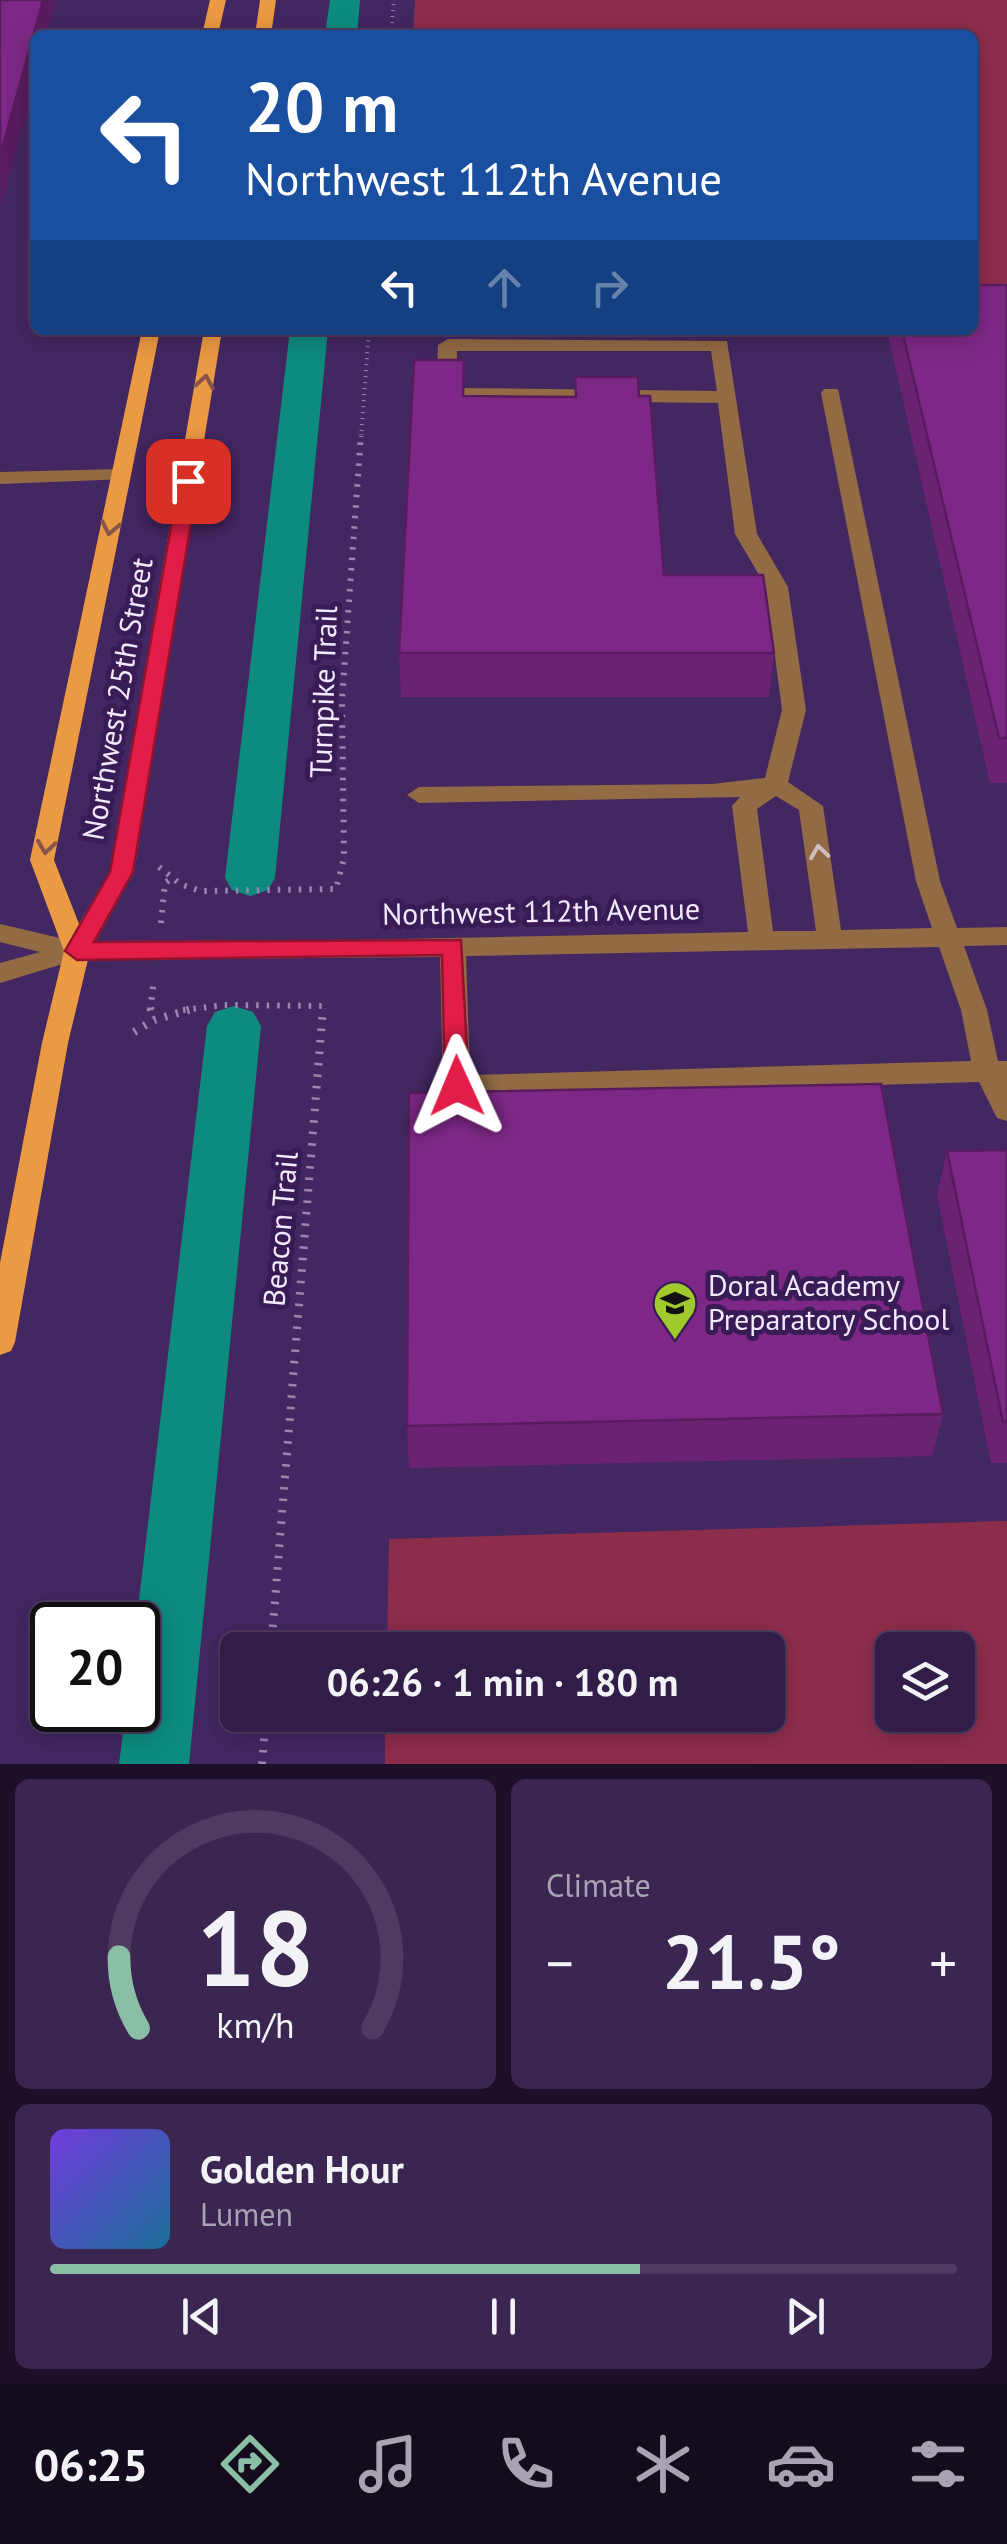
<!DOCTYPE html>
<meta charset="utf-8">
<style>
body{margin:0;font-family:"PT Sans",sans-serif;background:#3a2650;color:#f1f3f6;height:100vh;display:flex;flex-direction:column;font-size:38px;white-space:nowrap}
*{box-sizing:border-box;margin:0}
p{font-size:32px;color:#a8a2b4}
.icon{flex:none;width:55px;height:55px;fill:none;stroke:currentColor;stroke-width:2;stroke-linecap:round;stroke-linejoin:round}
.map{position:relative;height:1764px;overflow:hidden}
.drawer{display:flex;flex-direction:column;gap:15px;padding:15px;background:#1c1028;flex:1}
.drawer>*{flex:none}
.banner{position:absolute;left:30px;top:30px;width:948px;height:305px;border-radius:15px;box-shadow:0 5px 25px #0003,0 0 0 2px #4d3b61;background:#1a4fa0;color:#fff;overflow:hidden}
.controls{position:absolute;left:875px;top:1632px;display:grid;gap:20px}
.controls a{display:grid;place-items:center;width:100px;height:100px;border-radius:15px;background:#321d49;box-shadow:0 5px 25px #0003,0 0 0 2px #4d3b61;font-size:50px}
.speed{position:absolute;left:30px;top:1602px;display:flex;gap:20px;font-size:50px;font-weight:700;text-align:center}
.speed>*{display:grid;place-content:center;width:130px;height:130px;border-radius:50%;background:#321d49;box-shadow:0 5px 25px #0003,0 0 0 2px #4d3b61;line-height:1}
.speed .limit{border:5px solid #111;border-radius:15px;background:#fff;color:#111}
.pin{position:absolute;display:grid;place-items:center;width:85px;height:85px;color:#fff;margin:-42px;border-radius:20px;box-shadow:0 5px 15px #0006}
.me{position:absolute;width:110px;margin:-55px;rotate:359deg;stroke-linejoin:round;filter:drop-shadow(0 0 8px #0008)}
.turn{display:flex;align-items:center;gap:35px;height:210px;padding:0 50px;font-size:45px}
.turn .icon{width:130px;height:130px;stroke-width:2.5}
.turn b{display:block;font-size:70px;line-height:85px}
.lanes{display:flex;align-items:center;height:95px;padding:0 50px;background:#0003;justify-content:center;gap:50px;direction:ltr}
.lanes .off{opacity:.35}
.big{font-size:75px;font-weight:700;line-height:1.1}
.drawer .tile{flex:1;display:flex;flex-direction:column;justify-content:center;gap:15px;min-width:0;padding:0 35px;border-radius:15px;background:#3a2650}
.drawer .dial{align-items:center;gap:0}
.dial svg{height:260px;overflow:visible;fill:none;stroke:#4d3b61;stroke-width:7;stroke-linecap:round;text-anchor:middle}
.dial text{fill:#f1f3f6;stroke:none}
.song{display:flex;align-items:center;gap:30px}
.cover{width:120px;height:120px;border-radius:15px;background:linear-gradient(135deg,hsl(260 70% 55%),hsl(200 70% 35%))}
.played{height:10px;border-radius:5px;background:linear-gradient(90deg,#8abfa5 65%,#4d3b61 65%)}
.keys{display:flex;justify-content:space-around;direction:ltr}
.heat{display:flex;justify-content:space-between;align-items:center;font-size:55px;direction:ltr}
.drawer .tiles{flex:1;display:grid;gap:15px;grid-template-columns:1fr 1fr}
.tile:last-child{grid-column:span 2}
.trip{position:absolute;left:220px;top:1632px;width:565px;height:100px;border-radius:15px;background:#321d49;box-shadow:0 5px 25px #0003,0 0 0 2px #4d3b61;font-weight:700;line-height:100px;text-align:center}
.tabs{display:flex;height:160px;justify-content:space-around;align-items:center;background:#140c1d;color:#a8a2b4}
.tabs .icon{width:70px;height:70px}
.tabs .active{color:#8abfa5}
.tabs b{font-size:45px;color:#f1f3f6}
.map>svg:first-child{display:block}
</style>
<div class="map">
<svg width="1007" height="1764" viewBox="0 0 1007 1764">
<rect width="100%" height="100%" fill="#432761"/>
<!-- green -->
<g fill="#8d2d4c" fill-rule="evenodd">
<path d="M415,0H1007V294H973L972,35H413Z"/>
<path d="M1007,1521V1764H385V1715H768V1650H387L389,1539ZM892,1650H958V1715H892Z"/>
</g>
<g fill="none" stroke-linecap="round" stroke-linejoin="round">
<!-- canal -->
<g fill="#0d8b7f" fill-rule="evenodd">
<path d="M330,0H360L357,35H325Z"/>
<path d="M290,330H328L275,878L268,890L250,896L232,890L225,878Z"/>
<path d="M234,1006L253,1012L261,1026L189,1764H119L126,1710H138L136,1625L207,1026L215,1012Z"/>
</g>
<!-- path-far2 -->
<g stroke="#9986ae" stroke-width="4" stroke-dasharray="1 5" stroke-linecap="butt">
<path d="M391,35L394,0"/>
<path d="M361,437L369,330"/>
</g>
<!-- path-far1 -->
<g stroke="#9986ae" stroke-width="6" stroke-dasharray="2.5 8" stroke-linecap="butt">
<path d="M159,867L180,884L200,891L336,889L344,858L342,700L361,434"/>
<path d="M161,923L165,883L172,878"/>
<path d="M150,1010L154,980"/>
<path d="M183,1010L224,1005L323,1006V1010"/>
</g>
<!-- path -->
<g stroke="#9986ae" stroke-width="8" stroke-dasharray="2.5 9" stroke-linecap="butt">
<path d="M150,1008L154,1018"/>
<path d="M134,1032L154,1020L195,1008"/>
<path d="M271,1650L323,1008"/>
<path d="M262,1764L266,1715"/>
</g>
<!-- minor -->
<g fill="#926a44" fill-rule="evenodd">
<path d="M448,339L727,341L757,534L788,587L806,710L788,782L823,806L841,930L932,928L916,881L821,393L824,389H838L940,881L957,928L1007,927V945L964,946L987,1010L998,1061H1007V1121L997,1118L979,1082L457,1097L447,1093L443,1086L440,957L76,960L0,983V963L40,952L0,942V924L77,942L157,944L748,932L732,806L740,797L419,803L407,795L419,787L712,784L765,778L782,710L766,587L735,534L718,403L446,400L436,394L438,345ZM457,351H711L717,391L456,388ZM776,796L799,810L816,931H773L757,809ZM939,947L961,1010L971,1061L470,1075L466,956Z"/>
<path d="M121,469L131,475L128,479L0,484V472Z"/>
</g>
<!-- major -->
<g fill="#eb9942" fill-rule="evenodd">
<path d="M210,0H226L218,35H202Z"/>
<path d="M260,0H276L271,35H255Z"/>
<path d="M142,330H160L54,860L79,924L110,872L204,330H222L134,872L90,951L68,1043L15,1342L11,1351L0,1355V1263L42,1043L64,951L30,860Z"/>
</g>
</g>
<!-- wall -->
<g fill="#6c2273">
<path d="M1007,285V783H990L887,330H972Z"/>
<path d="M575,377L639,396L664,575L774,653L769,697H401L399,653L464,396L575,397Z"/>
<path d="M1007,1150V1463H991L937,1195L947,1151Z"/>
<path d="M943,1414L932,1456L409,1468L407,1426Z"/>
</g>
<!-- shaded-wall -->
<path fill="#581c5e" d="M43,0H56L46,35H35V78L1,207L0,156Z"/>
<!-- building -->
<g fill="#7d2886" stroke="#581c5e" stroke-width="2.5">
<path d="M0,0H43L0,156Z"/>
<path d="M972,285H1007V738H999L902,330H972Z"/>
<path d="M414,360H464L463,396L576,397L575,377H638L639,396H650L664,575H763L774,653H399Z"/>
<path d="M881,1084L943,1414L407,1426L409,1093Z"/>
<path d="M1007,1150V1421L1003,1422L947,1151Z"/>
</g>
<!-- one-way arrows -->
<defs><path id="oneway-chevron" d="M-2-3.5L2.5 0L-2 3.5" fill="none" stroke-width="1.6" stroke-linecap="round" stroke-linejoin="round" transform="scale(2.5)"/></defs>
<g stroke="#89544c">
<use href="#oneway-chevron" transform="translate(205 382) rotate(-80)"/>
<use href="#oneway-chevron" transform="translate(110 528) rotate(102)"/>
<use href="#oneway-chevron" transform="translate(46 847) rotate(98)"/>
</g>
<use stroke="#d0bdbd" href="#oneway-chevron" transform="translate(819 852) rotate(-98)"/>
<!-- route -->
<path fill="#e11d48" stroke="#92132f" stroke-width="2.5" d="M188,475L198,481L133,872L94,942L461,940L469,1086L466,1093L457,1096L445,1086L442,955L77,960L65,951L110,872L179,481Z"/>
<!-- icons -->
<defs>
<g id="school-pin" transform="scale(2.25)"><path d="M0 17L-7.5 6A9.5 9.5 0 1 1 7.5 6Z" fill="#a0c92c" stroke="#391c55"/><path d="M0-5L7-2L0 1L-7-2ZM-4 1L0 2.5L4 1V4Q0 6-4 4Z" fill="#111"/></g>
</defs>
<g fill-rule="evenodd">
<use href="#school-pin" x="675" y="1303"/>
</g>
<g text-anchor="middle" stroke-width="10" stroke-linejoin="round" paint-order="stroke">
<!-- street labels -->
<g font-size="30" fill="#f2e9fe" stroke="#391c55">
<text transform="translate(324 692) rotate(-88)" y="10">Turnpike Trail</text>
<text transform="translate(118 699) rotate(-80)" y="10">Northwest 25th Street</text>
<text transform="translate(541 912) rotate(-1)" y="10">Northwest 112th Avenue</text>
<text transform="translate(281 1229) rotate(-85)" y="10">Beacon Trail</text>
</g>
<!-- poi labels -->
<g font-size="30" fill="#f2e9fe" stroke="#391c55" text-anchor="start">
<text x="708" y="1296">Doral Academy<tspan x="708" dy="34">Preparatory School</tspan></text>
</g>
</g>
</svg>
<div class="controls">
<a><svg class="icon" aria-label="layers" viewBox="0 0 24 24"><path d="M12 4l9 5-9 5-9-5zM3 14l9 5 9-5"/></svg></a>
</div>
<div class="speed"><div class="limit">20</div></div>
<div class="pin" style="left:188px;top:481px;background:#d93025"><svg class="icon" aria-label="arrive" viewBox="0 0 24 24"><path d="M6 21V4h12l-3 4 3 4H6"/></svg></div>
<svg class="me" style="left:457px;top:1086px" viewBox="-20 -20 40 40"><path d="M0-17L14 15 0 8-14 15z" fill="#e11d48" stroke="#fff" stroke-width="4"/></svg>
<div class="trip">06:26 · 1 min · 180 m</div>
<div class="banner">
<div class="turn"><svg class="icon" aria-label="left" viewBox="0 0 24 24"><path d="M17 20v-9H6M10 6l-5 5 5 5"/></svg><div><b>20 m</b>Northwest 112th Avenue</div></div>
<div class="lanes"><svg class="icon" aria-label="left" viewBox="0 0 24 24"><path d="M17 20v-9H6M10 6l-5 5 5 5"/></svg><svg class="icon off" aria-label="ahead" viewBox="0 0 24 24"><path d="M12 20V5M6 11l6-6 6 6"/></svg><svg class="icon off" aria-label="right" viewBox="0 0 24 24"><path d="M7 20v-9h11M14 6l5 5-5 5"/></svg></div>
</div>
</div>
<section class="drawer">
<div class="tiles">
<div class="tile dial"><svg viewBox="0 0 100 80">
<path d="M14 69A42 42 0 1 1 86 69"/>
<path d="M14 69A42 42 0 0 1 8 47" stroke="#8abfa5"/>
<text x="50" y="56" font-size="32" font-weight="700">18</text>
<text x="50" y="72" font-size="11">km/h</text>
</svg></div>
<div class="tile"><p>Climate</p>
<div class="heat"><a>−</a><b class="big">21.5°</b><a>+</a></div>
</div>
<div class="tile">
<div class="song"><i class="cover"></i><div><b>Golden Hour</b><p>Lumen</p></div></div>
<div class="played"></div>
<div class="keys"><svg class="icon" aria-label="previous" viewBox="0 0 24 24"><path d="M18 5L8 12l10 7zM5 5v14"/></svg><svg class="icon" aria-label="pause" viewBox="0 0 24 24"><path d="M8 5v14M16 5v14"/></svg><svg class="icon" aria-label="next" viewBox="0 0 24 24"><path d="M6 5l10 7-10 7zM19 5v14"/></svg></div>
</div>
</div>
</section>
<nav class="tabs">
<b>06:25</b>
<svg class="icon active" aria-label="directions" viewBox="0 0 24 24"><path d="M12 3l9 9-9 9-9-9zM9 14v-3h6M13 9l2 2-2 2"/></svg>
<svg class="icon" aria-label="music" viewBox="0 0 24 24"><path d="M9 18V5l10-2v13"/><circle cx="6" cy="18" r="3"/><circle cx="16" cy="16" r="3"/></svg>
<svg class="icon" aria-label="phone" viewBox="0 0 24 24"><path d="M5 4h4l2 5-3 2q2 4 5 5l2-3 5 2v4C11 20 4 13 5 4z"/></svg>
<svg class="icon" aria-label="climate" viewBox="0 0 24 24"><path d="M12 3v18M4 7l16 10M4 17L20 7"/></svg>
<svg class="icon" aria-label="car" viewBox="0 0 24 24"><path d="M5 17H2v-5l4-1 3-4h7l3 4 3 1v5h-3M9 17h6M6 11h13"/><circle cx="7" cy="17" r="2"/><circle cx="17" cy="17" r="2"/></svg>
<svg class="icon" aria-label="filters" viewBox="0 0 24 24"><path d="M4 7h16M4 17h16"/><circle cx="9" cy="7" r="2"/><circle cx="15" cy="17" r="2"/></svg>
</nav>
